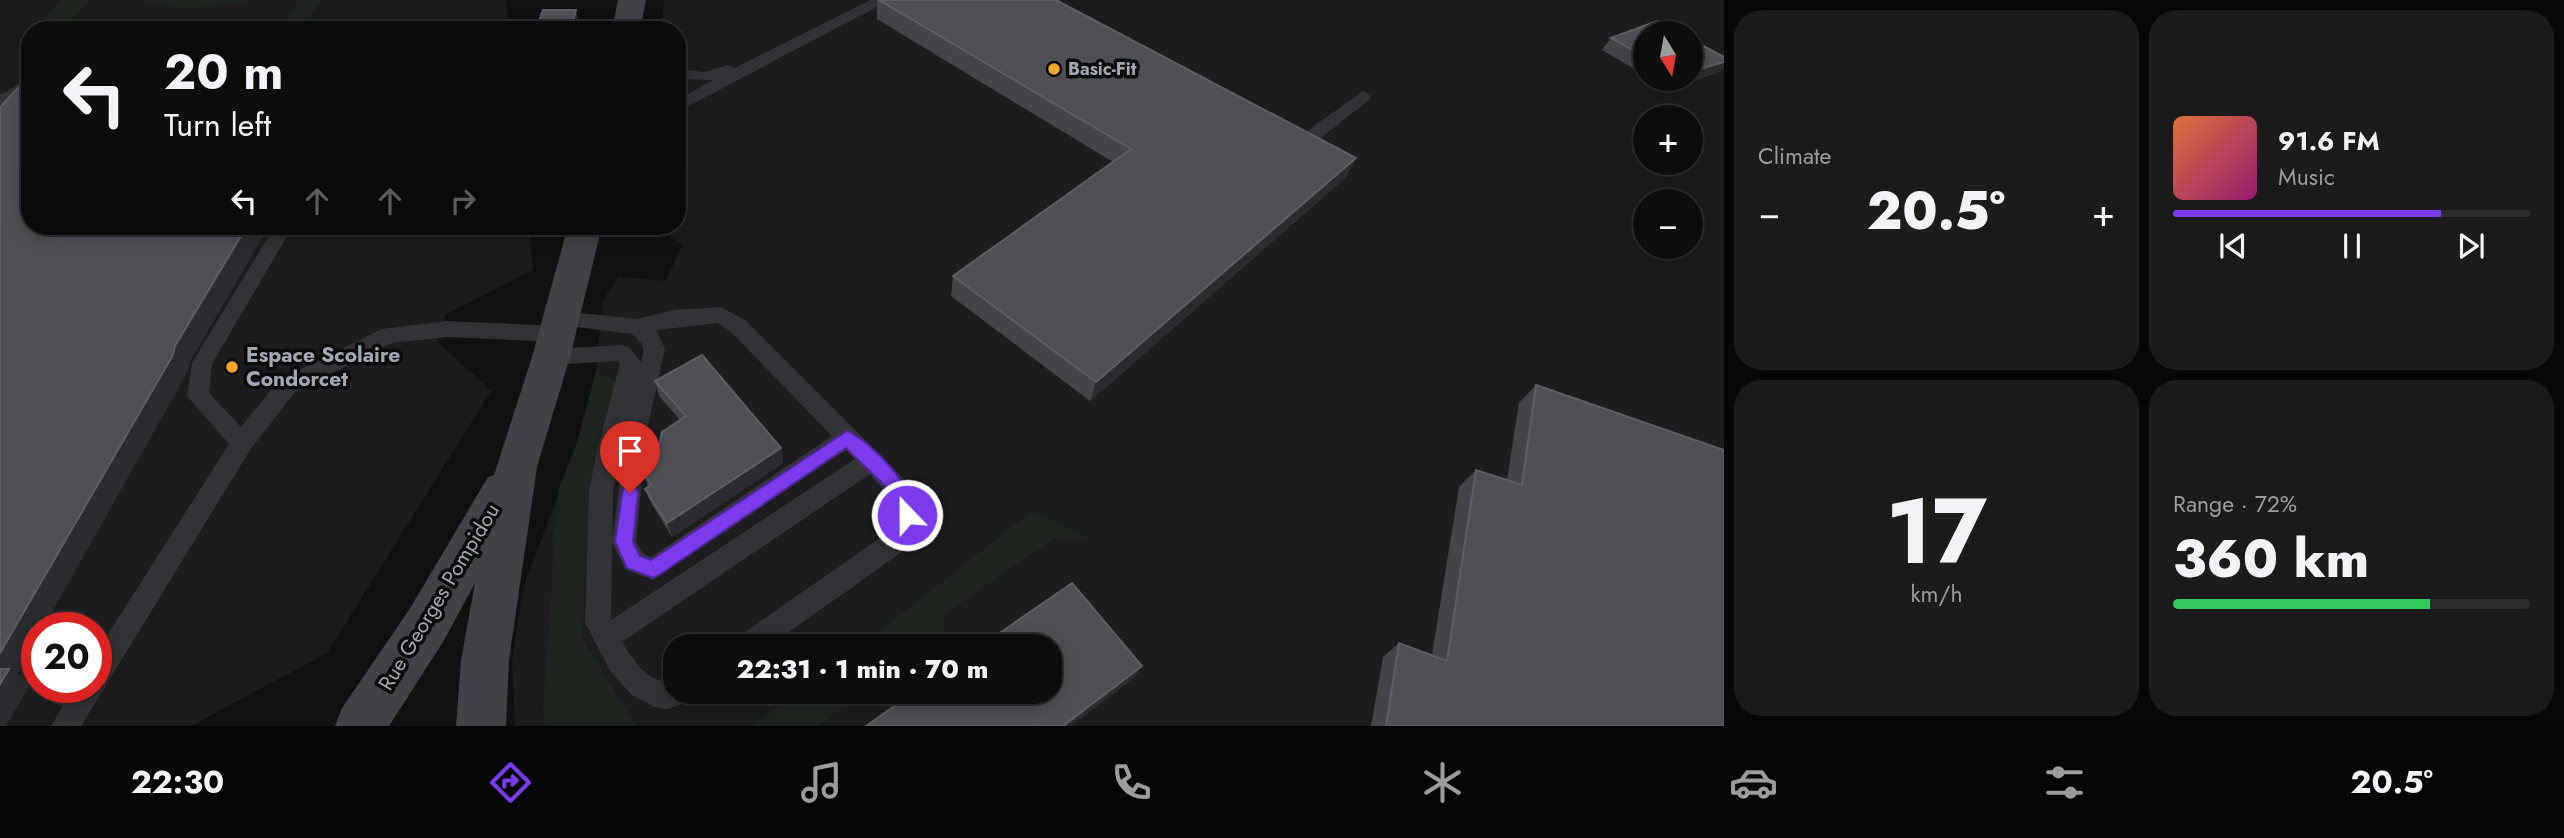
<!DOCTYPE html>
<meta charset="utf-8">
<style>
body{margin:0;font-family:Jost,sans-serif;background:#1b1b1c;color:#f1f3f6;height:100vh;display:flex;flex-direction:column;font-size:26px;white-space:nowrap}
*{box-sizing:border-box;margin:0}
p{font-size:23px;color:#9a9c9e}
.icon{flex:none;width:38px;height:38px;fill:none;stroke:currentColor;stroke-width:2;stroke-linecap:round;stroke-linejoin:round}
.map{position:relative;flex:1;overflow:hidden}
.details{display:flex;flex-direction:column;gap:10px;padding:10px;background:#070708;width:840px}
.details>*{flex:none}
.guide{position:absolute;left:21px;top:21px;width:665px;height:214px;border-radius:28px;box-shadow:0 4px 18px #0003,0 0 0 2px #2d2d2e;background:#0d0d0e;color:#f1f3f6;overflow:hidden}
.needle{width:46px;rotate:169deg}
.fabs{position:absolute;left:1633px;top:21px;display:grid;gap:14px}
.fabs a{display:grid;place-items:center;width:70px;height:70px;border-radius:50%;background:#0d0d0e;box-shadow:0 4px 18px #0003,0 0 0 2px #2d2d2e;font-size:35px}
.speed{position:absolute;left:21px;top:612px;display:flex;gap:14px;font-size:35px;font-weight:700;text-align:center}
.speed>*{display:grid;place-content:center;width:91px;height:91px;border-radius:50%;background:#0d0d0e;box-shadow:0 4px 18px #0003,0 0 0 2px #2d2d2e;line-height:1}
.speed .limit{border:10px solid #d22;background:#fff;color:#111}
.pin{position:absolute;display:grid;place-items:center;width:60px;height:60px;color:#fff;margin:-72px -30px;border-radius:50% 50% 50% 0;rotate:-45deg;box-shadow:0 0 7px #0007}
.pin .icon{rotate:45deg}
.me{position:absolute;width:77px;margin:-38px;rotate:338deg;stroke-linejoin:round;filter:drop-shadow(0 0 5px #0008)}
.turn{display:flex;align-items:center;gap:24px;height:147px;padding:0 28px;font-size:32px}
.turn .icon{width:91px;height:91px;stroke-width:2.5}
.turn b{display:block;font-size:49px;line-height:60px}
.lanes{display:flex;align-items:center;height:66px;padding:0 28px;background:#0003;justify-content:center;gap:35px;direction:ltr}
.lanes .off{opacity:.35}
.big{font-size:52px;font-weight:800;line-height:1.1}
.details .card{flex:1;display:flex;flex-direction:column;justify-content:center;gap:10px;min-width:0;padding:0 24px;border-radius:28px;background:#1b1b1c}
.details .dial{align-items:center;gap:0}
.dial b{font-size:91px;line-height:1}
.song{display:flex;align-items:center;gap:21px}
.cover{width:84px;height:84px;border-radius:10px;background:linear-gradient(135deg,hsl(20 70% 55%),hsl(320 70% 35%))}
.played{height:7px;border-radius:4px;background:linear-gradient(90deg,#7c3aed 75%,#2d2d2e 75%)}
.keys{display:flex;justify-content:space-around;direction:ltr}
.heat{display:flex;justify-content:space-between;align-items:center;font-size:38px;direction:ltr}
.charge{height:10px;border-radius:5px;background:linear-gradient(90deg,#34c759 72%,#2d2d2e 0)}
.details .tiles{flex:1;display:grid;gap:10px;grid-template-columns:repeat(2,1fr)}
.trip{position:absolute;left:663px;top:634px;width:399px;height:70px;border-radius:28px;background:#0d0d0e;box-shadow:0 4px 18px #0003,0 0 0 2px #2d2d2e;font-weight:800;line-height:70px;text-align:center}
.tabs{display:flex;height:112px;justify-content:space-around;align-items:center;background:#050506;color:#9a9c9e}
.tabs .icon{width:49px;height:49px}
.tabs .current{color:#7c3aed}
.tabs b{font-size:32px;color:#f1f3f6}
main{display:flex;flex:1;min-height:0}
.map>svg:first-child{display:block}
</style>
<main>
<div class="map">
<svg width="1724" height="726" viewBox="0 0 1724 726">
<rect width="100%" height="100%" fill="#111112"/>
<!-- built -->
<g fill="#1d1d1f" fill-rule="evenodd">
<path d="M0,0H506L509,30H30V226H529L533,270L446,314L438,342L491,391L327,653L191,726H0ZM37,628H96V688H37Z"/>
<path d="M664,0H1724V726H515L512,660L524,586L576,446L596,372L602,302L618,277L666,281L682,245L655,226H677V30H661ZM1645,33H1690V79H1645ZM1645,117H1690V163H1645ZM1645,201H1690V247H1645ZM676,646H1050V691H676Z"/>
</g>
<!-- green -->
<g fill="#1d251e">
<path d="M61,0H90L63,30H32Z"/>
<path d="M137,0H257L189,9Z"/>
<path d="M299,0H321L303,29H278Z"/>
<path d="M596,372L616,381L593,464L582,639L636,726H545L543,709L558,490L576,446Z"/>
<path d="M1032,511L1089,538L1056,537L945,614L942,642L936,646H861Z"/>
<path d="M799,691H869L817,726H751Z"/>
</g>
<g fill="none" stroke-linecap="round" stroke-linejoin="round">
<!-- lane -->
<g fill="#323337" fill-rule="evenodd">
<path d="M871,0H890L677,112V100L713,80L677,79V69L705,72L728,65L735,68Z"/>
<path d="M30,74V88L19,100L0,104V94L7,92Z"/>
<path d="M1363,91L1371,96L1369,100L1313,144H1301L1280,130L1288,125L1306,132Z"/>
<path d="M275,226H293L212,364L209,393L241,427L279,380L382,329L447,321L557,326L564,328L567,334L564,340L557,342L447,337L392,343L295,392L250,450L81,726H51L74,688H96V653L229,444L187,396L192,363Z"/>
<path d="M721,307L746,321L903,478L918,501L921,530L902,552L769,646H734L738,637L897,526L895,504L870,474L622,642C634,661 650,687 676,680V691H695L691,700L668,709L654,707L632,695L610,671L585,622L589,492L597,450L620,364L617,361L551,365L544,363L541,357L544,351L551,349L622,345L629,347L641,362C645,347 644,344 632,334L553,324L550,319L553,314L560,311L637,319L675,310ZM718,323L732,333L832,436L651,557L643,553L636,541L647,430L665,349L656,330ZM628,416L612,542L625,569L653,580L846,450L855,459L611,620L613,492Z"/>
</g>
<!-- secondary -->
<g fill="#404247" fill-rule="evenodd">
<path d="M618,0H646L640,30H612Z"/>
<path d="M568,226H602L570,357L537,467L509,660L506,726H456L461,660L475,583L443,642L389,726H335L342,708L409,610L488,477L494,475L532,357Z"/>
</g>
</g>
<!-- wall -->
<g fill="#44454a">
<path d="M877,0H1056L1356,158L1345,178L1090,401L951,296L953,276L1113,162L877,19Z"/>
<path d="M1645,33V75L1602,50L1611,38Z"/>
<path d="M1720,72L1668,89L1651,79H1690Z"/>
<path d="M655,381L781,448L783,463L672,537L651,503L645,489L648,487L644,474L659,445L680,420L659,396Z"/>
<path d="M1536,385L1724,726H1371L1383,657L1399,643L1432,655L1459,487L1476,470L1507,480L1519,403Z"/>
</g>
<!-- shaded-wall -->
<g fill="#2b2c2f">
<path d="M576,10L579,21L577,30H570Z"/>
<path d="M1724,62V68L1720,72L1668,89L1676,79H1690V72Z"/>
<path d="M1356,158L1345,178L1090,401L1096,382Z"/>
<path d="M247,226H269L190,362L188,371L43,628H37V640L18,674L32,681L6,726H0V653L175,346Z"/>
<path d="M781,448L783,463L672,537L667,523Z"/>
<path d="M1142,666L1134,678L1071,726H1063Z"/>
</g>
<!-- building -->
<g fill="#4e5055" stroke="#5b5e64" stroke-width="2">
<path d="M879,0H1056L1356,158L1096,382L953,276L1131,149Z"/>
<path d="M543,10H576L570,30H536Z"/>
<path d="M1657,21L1681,33H1645V57L1611,38Z"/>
<path d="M77,23L322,26L319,30H71Z"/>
<path d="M1690,39L1724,57V62L1690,72Z"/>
<path d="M30,75V226H247L175,346L173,355L0,653V107Z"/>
<path d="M702,355L781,448L667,523L645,489L651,485L644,474L648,446L659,445L662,432L686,416L655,381Z"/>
<path d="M1536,385L1724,450V726H1386L1399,643L1447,661L1476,470L1522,485Z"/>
<path d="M1072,583L1142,666L1063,726H866L916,691H1050V646H981Z"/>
<path d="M0,669H9L0,684Z"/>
</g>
<!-- route -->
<path fill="#7c3aed" stroke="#51269a" stroke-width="2" d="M847,431C869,439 925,496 913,521H901L897,503L889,490L846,448L659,575L653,578L627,568L615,542L623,488H636L638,493L633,542L640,556L651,560Z"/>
<!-- markers -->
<g fill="#f5a526" stroke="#0c0c0d" stroke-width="2.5">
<circle cx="1054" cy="69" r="7"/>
<circle cx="232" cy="367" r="7"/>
</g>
<g text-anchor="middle" stroke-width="7" stroke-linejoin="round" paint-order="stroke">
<!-- far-poi labels -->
<g font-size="18" font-weight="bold" fill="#a2a8b3" stroke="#0c0c0d" text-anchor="start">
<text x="1068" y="75">Basic-Fit</text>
</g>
<!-- poi labels -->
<g font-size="21" font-weight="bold" fill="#a2a8b3" stroke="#0c0c0d" text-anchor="start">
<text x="246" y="362">Espace Scolaire<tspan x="246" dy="24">Condorcet</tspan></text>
</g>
<!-- street labels -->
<g font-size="21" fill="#a2a8b3" stroke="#0c0c0d">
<text transform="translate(439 597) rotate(-59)" y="7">Rue Georges Pompidou</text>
</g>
</g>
</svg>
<div class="fabs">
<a><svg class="needle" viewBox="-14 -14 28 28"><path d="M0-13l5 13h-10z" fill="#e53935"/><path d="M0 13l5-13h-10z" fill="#9a9c9e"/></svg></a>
<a>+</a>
<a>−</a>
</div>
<div class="speed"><div class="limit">20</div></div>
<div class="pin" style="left:630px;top:493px;background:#d93025"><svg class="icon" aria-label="arrive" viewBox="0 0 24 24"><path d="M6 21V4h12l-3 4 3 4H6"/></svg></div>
<svg class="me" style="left:907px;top:515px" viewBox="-20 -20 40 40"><circle r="17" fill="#7c3aed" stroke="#fff" stroke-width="3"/><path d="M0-11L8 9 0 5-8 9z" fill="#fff"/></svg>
<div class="trip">22:31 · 1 min · 70 m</div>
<div class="guide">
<div class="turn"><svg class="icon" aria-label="left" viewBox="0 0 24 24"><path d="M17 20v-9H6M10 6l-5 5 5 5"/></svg><div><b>20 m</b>Turn left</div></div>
<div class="lanes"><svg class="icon" aria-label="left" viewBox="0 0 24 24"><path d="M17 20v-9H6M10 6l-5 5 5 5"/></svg><svg class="icon off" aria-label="ahead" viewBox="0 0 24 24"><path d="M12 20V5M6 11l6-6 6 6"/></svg><svg class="icon off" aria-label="ahead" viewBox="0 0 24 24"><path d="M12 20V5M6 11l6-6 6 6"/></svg><svg class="icon off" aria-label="right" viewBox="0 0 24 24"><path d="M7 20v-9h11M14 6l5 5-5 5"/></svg></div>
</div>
</div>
<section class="details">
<div class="tiles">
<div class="card"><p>Climate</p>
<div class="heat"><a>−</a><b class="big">20.5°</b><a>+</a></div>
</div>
<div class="card">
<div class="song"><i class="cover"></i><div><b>91.6 FM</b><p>Music</p></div></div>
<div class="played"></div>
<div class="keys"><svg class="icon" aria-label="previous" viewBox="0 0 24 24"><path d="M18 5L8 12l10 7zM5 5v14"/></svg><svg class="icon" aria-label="pause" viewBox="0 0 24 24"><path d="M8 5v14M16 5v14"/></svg><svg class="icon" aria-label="next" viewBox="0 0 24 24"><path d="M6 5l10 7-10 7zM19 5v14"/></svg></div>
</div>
<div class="card dial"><b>17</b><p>km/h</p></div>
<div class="card"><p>Range · 72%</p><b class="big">360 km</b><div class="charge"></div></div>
</div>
</section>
</main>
<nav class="tabs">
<b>22:30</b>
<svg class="icon current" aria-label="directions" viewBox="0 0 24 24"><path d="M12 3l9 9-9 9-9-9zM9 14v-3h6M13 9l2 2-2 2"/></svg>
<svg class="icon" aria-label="music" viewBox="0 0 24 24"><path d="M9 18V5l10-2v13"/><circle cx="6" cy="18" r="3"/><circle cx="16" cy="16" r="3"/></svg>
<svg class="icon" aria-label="phone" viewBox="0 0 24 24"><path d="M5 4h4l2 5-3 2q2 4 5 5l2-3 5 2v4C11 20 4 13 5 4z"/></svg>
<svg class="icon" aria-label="climate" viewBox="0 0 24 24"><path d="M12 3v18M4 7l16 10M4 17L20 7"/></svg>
<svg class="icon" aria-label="car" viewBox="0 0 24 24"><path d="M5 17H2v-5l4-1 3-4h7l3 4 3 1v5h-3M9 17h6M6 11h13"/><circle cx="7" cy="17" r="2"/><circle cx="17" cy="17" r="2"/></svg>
<svg class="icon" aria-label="filters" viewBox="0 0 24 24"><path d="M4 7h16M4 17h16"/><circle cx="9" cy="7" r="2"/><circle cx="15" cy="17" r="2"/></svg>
<b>20.5°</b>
</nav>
